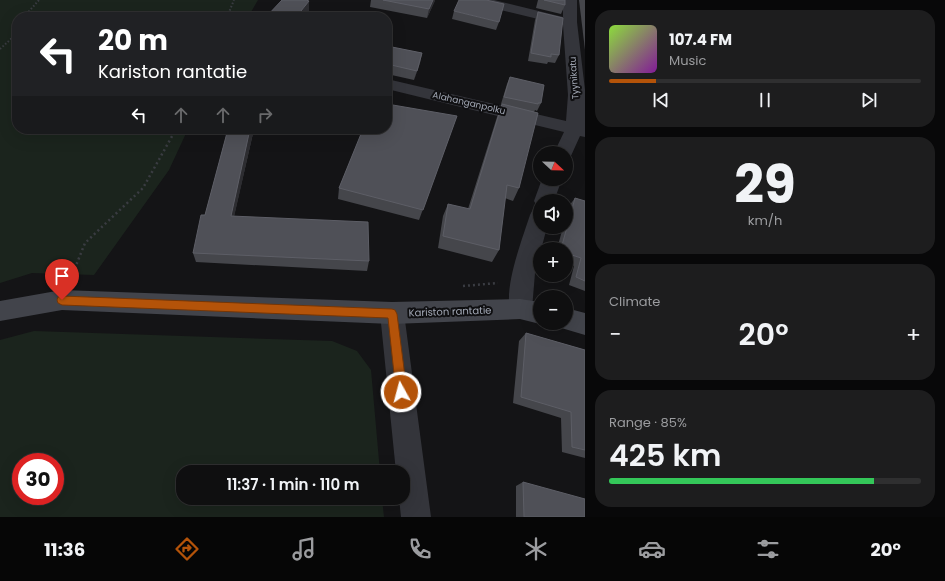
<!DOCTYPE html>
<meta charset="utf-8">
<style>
body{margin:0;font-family:Poppins,sans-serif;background:#1d1d1e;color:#f1f3f6;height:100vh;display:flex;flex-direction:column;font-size:15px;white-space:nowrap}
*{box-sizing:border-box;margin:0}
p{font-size:13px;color:#9b9c9f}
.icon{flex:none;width:22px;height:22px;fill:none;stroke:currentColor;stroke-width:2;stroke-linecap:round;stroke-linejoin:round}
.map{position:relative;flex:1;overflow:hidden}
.sheet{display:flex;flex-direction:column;gap:10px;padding:10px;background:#080809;width:360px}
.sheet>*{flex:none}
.banner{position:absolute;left:12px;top:12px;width:380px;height:122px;border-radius:16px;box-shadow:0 4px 16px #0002,0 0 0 1px #2f2f30;background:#202124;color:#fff;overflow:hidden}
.needle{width:26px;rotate:112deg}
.controls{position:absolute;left:533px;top:146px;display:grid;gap:8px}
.controls a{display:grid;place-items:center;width:40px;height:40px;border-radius:50%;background:#0f0f10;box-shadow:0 4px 16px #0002,0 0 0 1px #2f2f30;font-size:20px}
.speed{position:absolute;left:12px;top:453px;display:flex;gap:8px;font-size:20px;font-weight:700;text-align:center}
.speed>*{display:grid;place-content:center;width:52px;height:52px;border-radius:50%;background:#0f0f10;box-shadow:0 4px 16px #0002,0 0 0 1px #2f2f30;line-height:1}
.speed .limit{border:6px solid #d22;background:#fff;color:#111}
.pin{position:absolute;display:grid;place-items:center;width:34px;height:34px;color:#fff;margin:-41px -17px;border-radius:50% 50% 50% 0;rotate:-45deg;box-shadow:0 0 4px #0007}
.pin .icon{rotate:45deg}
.me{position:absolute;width:44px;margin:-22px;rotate:353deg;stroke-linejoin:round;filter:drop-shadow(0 0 3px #0008)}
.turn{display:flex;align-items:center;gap:14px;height:84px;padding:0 20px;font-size:18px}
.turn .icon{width:52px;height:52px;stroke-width:2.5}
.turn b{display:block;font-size:28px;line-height:34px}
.lanes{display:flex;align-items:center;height:38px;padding:0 20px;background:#0003;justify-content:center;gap:20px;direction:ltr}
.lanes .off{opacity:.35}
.big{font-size:30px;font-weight:600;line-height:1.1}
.sheet .card{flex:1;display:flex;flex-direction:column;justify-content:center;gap:6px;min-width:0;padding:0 14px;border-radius:16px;background:#1d1d1e}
.sheet .dial{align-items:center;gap:0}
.dial b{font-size:52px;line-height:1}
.song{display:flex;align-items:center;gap:12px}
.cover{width:48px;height:48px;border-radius:6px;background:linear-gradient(135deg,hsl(90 70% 55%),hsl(290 70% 35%))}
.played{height:4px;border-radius:2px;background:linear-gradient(90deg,#b45309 15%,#2f2f30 15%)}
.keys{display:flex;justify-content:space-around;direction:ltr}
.heat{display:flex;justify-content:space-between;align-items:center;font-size:22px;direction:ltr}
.charge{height:6px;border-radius:3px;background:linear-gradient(90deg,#34c759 85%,#2f2f30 0)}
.trip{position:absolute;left:176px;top:465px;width:234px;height:40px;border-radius:16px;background:#0f0f10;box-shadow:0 4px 16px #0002,0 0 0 1px #2f2f30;font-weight:600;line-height:40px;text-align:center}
.dock{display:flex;height:64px;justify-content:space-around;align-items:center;background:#060606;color:#9b9c9f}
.dock .icon{width:28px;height:28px}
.dock .selected{color:#b45309}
.dock b{font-size:18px;color:#f1f3f6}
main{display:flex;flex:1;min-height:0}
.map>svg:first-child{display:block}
</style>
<main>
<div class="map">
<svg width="585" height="517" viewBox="0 0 585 517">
<rect width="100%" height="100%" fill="#141416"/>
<!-- green -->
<g fill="#1b241d" fill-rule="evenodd">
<path d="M0,0H258L248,17H17V129H188L169,170L94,275L32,273L0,283Z"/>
<path d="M34,331L332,341L357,351L371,370L380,472H183V498H382L384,517H0V340ZM21,462H55V496H21Z"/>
</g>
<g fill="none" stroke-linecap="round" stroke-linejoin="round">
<!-- path-far1 -->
<g stroke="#3a3c42" stroke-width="2" stroke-dasharray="1.5 2" stroke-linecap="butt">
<path d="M24,17L39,0"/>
<path d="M227,17L234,0"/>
<path d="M0,49L12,38L17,29"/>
<path d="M174,132L176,129"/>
</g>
<!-- path -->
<g stroke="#3a3c42" stroke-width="2.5" stroke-dasharray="2 3" stroke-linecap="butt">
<path d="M71,278L85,243L143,188L175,131"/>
<path d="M463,286L498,283"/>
</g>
<!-- street -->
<g fill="#34353b" fill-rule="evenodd">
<path d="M469,0H494L563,17V0H577V22L585,90V137L580,136L570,158L566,159V153H554L564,132L387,89V79L566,121L568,95L563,25L471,3Z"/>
<path d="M542,179H562L554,201H540V227H547L535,273L532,309L528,316L520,319L512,316C501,293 522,240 530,215L533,209L539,207L537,206L534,201Z"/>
<path d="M392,302L400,306L404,313L431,517H401L399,498H403V472H396L380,313L384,306Z"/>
</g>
<!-- secondary -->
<g fill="#42444b" fill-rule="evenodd">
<path d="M62,290L392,302L520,299L540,302V323H541L540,324L520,319L392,324L62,310L0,321V301Z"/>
<path d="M566,308L585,313V335L558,327L556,323H566Z"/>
</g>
</g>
<!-- wall -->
<g fill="#45464b">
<path d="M371,0H435L427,18L370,7Z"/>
<path d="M538,0H565V5L561,14L536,8Z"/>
<path d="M579,0H585V50Z"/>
<path d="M454,11L499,22L496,30L452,19Z"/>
<path d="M538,12L559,55L555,63L548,62L547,64L528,61L535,20Z"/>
<path d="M387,46L422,53L420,63L414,80L387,74Z"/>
<path d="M510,77L541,103L537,111L535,110L534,112L519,188L513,201L505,198L499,250L492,262L438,248L443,216L448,204L468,209L497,117L502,104H501L507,84Z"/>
<path d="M457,116L419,220L338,199L339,188L361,135L331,129H387Z"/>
<path d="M228,129H254L234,216L369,261L367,271L196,262L193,253L205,215Z"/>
<path d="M575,198L585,201V291L569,285L574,266L566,263V249H557L563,227H566V216L569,206Z"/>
<path d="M526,333L585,350V458L562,452L561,418L513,403L519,341Z"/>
<path d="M523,482L585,517H516V486Z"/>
</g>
<!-- shaded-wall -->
<g fill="#2d2d31">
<path d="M433,0H435V1L427,18L429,9Z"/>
<path d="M309,1V11L305,17H297Z"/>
<path d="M422,53L420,63L414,80L417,71Z"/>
<path d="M250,129H254L232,226L231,216Z"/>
</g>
<!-- building -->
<g fill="#4f5057" stroke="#5d5e66">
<path d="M282,0H306L309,1L297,16L301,17H266Z"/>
<path d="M383,0H433L429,9Z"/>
<path d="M459,0H486L504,4L499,22L454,11Z"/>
<path d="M544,0H565V5Z"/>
<path d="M538,12L563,18L559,55L551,54V57L531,53Z"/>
<path d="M387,46L422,53L417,71L387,64Z"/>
<path d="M510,77L544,85L541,103H538V104L504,97Z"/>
<path d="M387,104L457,116L423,210L339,188L363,129H387Z"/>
<path d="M502,104L538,113L519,188L507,185L499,250L443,236L448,204L470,209Z"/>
<path d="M228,129H250L231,216L368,222L369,261L193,253L201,215H205Z"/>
<path d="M575,198L585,201V281L576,277L581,258L566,253V249H561Z"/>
<path d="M526,333L585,350V450L572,447L571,412L521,397Z"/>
<path d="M523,482L585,499V517H524Z"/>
</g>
<!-- route -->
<path fill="#b45309" stroke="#753606" d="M62,296L392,309L395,310L397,314L407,392L405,396L401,398L397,396L396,392L388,318L62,305L58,303L57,300L58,297Z"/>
<g text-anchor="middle" stroke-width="4" stroke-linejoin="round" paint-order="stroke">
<!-- far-street labels -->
<g font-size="9" fill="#a4aab7" stroke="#0f0f11">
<text transform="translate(574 78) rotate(-94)" y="3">Tyynikatu</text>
<text transform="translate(469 103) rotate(13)" y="3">Alahanganpolku</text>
</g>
<!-- street labels -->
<g font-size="10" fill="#a4aab7" stroke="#0f0f11">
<text transform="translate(450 311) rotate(-2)" y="4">Kariston rantatie</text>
</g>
</g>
</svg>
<div class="controls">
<a><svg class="needle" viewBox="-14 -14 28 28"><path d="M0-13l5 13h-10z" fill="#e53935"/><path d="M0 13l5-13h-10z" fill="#9b9c9f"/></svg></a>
<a><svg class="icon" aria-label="sound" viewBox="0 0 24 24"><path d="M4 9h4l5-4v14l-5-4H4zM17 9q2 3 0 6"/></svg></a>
<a>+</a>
<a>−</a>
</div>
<div class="speed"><div class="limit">30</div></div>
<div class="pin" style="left:62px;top:300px;background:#d93025"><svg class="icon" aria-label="arrive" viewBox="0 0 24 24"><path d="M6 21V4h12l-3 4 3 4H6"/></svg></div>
<svg class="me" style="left:401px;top:392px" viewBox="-20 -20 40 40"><circle r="17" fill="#b45309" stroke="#fff" stroke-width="3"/><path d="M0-11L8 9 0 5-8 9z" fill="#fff"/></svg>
<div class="trip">11:37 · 1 min · 110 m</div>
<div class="banner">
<div class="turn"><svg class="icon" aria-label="left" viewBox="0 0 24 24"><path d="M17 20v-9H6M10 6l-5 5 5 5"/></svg><div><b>20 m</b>Kariston rantatie</div></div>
<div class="lanes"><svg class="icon" aria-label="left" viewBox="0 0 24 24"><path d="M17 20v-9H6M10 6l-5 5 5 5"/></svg><svg class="icon off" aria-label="ahead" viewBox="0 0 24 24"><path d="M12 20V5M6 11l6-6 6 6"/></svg><svg class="icon off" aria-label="ahead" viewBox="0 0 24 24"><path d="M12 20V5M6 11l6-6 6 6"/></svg><svg class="icon off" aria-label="right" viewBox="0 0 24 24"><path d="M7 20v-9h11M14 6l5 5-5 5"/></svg></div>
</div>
</div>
<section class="sheet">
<div class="card">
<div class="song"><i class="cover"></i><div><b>107.4 FM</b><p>Music</p></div></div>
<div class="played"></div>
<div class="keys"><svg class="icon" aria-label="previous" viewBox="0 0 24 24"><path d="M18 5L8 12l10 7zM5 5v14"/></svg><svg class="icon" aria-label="pause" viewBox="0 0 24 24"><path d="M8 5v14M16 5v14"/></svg><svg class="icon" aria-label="next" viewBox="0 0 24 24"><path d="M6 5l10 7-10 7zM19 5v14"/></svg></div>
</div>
<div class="card dial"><b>29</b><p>km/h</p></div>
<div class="card"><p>Climate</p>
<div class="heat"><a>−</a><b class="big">20°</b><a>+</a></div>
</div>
<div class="card"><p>Range · 85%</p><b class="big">425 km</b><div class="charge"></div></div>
</section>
</main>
<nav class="dock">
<b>11:36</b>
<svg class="icon selected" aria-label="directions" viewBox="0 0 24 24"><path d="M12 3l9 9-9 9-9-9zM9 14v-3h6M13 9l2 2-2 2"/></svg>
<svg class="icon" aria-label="music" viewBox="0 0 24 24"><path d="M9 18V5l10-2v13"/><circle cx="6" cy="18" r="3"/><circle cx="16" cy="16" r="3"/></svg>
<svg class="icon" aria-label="phone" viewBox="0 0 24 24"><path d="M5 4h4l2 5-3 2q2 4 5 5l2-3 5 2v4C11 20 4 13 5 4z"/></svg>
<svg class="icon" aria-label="climate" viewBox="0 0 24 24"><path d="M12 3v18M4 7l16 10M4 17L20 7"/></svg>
<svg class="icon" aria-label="car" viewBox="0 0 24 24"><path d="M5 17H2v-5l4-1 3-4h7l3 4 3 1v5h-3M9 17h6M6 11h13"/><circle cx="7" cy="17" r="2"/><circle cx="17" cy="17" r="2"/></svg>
<svg class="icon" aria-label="filters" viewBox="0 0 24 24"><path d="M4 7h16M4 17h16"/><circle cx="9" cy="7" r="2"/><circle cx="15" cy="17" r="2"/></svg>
<b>20°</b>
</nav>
